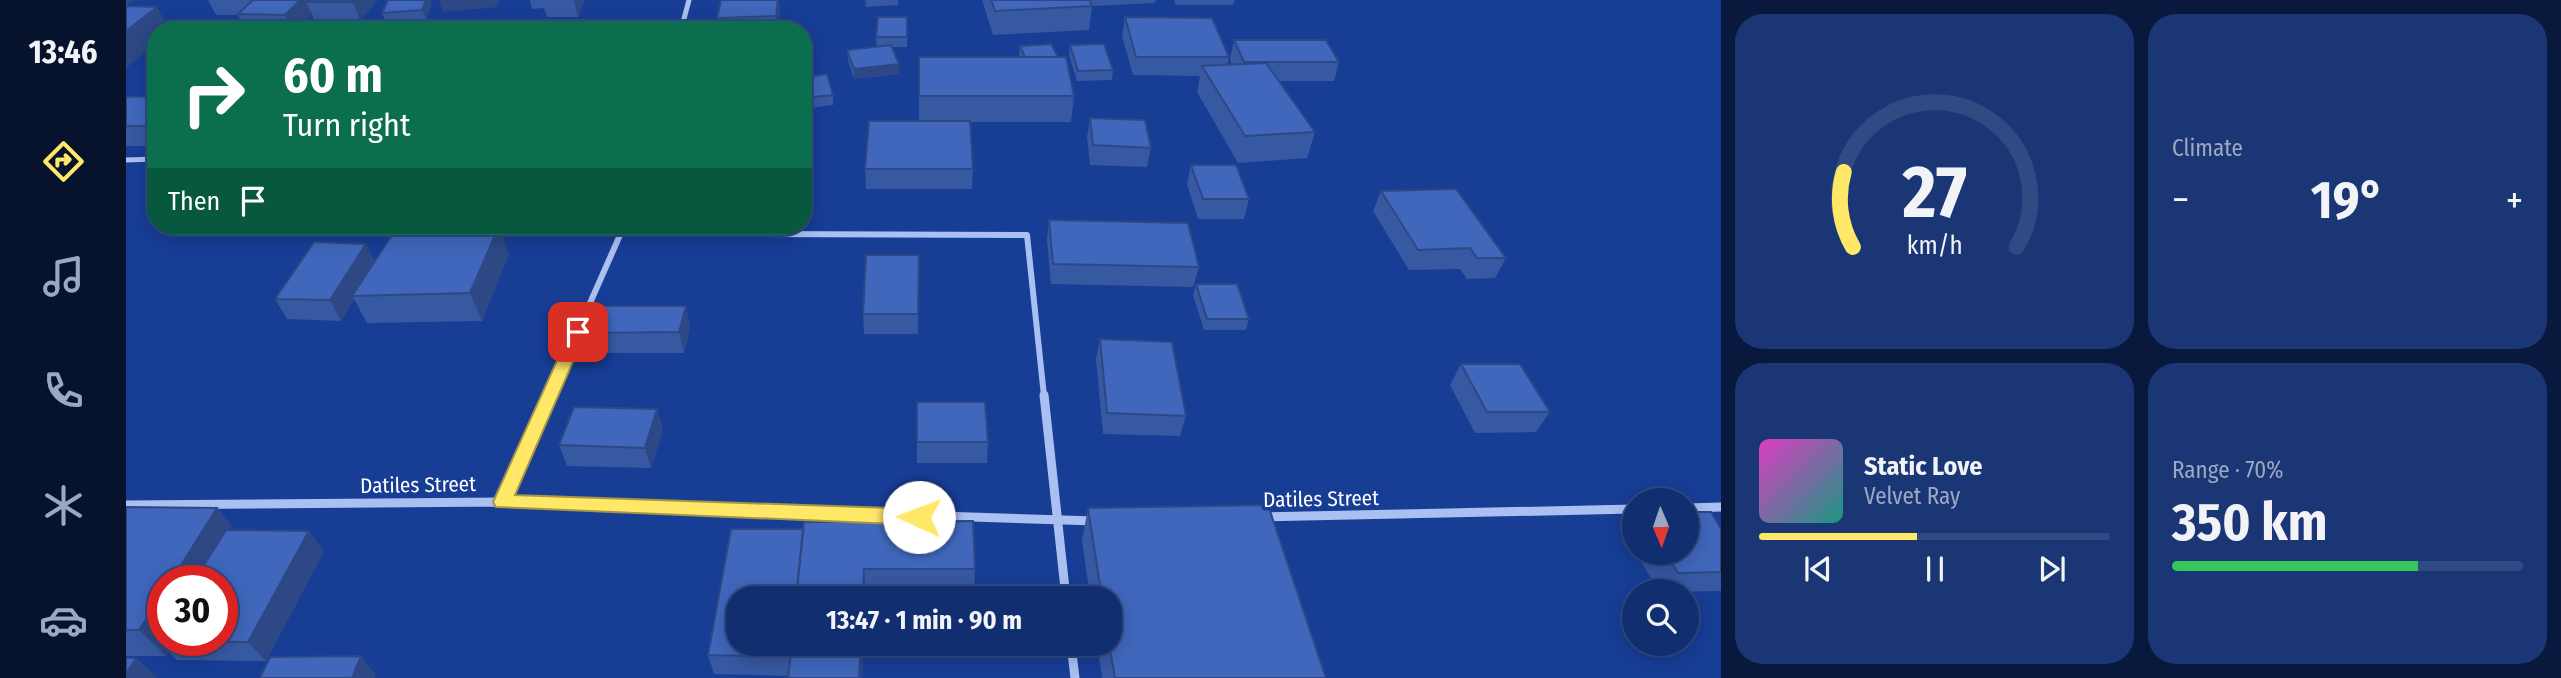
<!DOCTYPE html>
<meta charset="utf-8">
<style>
body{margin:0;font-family:"Fira Sans Condensed",sans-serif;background:#1a3675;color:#f1f3f6;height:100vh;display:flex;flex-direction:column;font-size:26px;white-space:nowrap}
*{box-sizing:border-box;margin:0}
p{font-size:23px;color:#9ca8c3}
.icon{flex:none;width:38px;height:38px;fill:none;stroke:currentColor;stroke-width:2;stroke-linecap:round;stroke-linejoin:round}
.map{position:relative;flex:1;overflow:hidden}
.sheet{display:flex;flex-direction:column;gap:14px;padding:14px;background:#09193e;width:840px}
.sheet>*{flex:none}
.top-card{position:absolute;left:21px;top:21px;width:665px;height:214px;border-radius:28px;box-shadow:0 4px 18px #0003,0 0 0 2px #304a83;background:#0b6e4f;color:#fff;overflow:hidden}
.needle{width:46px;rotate:178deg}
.tools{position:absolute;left:1496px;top:488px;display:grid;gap:14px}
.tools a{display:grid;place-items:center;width:77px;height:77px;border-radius:50%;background:#112e70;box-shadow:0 4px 18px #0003,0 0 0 2px #304a83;font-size:35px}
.speed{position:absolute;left:21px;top:565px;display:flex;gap:14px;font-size:35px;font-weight:700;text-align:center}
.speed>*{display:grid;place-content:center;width:91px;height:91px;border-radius:50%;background:#112e70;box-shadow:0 4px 18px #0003,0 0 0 2px #304a83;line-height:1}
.speed .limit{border:10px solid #d22;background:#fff;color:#111}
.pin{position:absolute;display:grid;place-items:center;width:60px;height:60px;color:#fff;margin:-30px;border-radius:14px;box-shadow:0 4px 10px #0006}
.me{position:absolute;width:77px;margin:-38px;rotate:272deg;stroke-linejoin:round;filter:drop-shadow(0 0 5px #0008)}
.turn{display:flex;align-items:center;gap:24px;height:147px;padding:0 21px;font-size:32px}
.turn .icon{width:91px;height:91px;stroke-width:2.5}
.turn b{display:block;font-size:49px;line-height:60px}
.then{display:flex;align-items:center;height:66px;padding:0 21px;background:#0003;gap:14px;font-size:26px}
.big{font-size:52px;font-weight:700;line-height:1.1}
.sheet .card{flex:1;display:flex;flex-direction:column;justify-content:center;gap:10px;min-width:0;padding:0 24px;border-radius:28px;background:#1a3675}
.sheet .dial{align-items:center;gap:0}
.dial svg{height:182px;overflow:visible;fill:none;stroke:#304a83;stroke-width:7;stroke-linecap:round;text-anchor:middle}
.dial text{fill:#f1f3f6;stroke:none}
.song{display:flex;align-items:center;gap:21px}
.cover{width:84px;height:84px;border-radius:10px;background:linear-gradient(135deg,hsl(310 70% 55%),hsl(170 70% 35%))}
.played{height:7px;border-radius:4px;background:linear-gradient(90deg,#ffe868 45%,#304a83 45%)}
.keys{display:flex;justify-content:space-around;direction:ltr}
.heat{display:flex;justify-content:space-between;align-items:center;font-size:38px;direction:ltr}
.charge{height:10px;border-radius:5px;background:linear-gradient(90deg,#34c759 70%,#304a83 0)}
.sheet .tiles{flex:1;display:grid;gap:14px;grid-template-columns:repeat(2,1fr)}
.trip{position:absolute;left:600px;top:586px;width:396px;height:70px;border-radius:28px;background:#112e70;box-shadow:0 4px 18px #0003,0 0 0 2px #304a83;font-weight:700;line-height:70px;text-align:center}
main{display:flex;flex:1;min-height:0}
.tab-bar{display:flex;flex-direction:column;width:126px;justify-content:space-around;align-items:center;background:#07122d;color:#9ca8c3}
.tab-bar .icon{width:49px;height:49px}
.tab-bar .active{color:#ffe868}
.tab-bar b{font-size:32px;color:#f1f3f6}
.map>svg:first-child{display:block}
</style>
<main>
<nav class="tab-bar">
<b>13:46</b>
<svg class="icon active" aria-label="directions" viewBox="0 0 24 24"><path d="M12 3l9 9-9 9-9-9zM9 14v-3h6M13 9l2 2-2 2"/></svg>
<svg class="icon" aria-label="music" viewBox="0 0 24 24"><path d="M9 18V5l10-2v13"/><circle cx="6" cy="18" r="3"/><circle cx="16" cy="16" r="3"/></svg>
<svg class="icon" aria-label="phone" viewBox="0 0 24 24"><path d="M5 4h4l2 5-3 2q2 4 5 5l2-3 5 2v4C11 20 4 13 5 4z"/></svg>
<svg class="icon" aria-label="climate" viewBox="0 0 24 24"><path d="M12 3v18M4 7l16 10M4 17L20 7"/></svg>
<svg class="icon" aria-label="car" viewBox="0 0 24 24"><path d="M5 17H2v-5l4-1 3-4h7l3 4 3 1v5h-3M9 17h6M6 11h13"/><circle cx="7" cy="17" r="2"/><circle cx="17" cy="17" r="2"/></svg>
</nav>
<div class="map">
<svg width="1595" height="678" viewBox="0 0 1595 678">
<rect width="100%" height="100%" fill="#173d95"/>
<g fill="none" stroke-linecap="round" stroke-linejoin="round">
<!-- minor-far2 -->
<g stroke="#a9c0f1" stroke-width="5">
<path d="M555,30L563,0"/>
<path d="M0,160L30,159"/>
</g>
<!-- minor-far1 -->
<g stroke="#a9c0f1" stroke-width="6">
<path d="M171,231L275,232"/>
<path d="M367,233L901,235L918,396"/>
<path d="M423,396L498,226"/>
</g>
<!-- minor -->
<g stroke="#a9c0f1" stroke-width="9">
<path d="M918,395L940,598"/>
<path d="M376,502L424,395"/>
<path d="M0,505L376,502L969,521"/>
<path d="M1561,508L1595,507"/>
<path d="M1138,517L1508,509"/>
<path d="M945,644L949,678"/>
</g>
</g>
<!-- wall -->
<g fill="#3759a2">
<path d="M82,0H252L234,20H188L186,14L170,30H119L112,15H90Z"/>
<path d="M404,0H459L452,17H421L418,8L406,9Z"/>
<path d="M739,0H772V5L740,7Z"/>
<path d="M856,0H1030L1029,3L966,6L963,30L867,35Z"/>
<path d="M1048,0H1109L1107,5H1050Z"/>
<path d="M306,3L300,19L260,22L256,13Z"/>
<path d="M654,10L652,30H593L591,18Z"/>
<path d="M781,17V47H766L773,74L728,79L722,60L721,50L751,47L750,37Z"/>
<path d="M999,17L1103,57L1101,65H1106L1104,59L1108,40L1213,62L1208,81H1152L1189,132L1181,158L1112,163L1071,92L1074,76L1007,75L996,36Z"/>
<path d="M944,45L987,70L986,80L951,81L943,55Z"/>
<path d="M894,46L948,96L945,122H844L847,169L846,189H740L739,169L793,121V57H893Z"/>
<path d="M677,77L707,95V105L677,109Z"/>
<path d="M30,96V146H0V97Z"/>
<path d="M964,118L1025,148L1021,167L964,165L961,137Z"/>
<path d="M1065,165L1123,199L1118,219H1072L1061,184Z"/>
<path d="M1255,191L1380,258L1369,278L1341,279L1334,269L1283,270L1247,211Z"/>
<path d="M923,220L1073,267L1067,287L925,284L921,240Z"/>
<path d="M240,244L249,262L383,254L356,321L241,323L228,299L215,321L161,319L149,299Z"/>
<path d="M793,255L792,334H738L737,314Z"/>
<path d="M1070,284L1123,319L1120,330H1078L1067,295Z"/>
<path d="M560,306L564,327L558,353H464L457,333Z"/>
<path d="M974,339L1060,416L1054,436L977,434L970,359Z"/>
<path d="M1335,364L1424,412L1410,432L1349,433L1324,385Z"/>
<path d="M791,402L862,442L861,463H791Z"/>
<path d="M531,409L537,430L525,468L441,466L433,445Z"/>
<path d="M0,507L91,508L109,530L198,551L140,661L51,660L43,652L40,656H0Z"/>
<path d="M962,508L1200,678H976L971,644H984V598H964L956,540Z"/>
<path d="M1508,520V551L1497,533Z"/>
<path d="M605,529L849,569L848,596L740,595L736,678H662V676L588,674L582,655Z"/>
<path d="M1510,553H1561L1595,572V591L1533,592Z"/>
</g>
<!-- shaded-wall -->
<g fill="#2d4884">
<path d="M0,0H9L0,6Z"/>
<path d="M174,0H188L180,2L186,14L170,30H166L159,15Z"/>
<path d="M229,0H252L234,20L227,2Z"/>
<path d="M300,0H305L306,3L300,19L296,10Z"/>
<path d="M313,0H373L372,7L317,12Z"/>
<path d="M448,0H459L452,17Z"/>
<path d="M652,0H653L654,10L652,30H651L650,16Z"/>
<path d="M31,7L44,30H30V43L0,68V31Z"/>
<path d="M773,64V74L728,79V69Z"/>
<path d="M373,226L383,254L356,321L344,293Z"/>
<path d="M240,244L250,264L226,296L228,299L215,321L204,300Z"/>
<path d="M560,306L564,327L558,353L553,332Z"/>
<path d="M531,409L537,430L525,468L519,448Z"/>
<path d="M91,508L113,535L85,581H45Z"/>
<path d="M183,531L198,551L140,661L122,642Z"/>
<path d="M738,569L740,598H737Z"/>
<path d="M37,593V640L31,641L43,652L40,656L13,630Z"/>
<path d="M735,644H738L736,678H733Z"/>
<path d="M235,656L250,675L249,678H226Z"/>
<path d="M10,658L31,677L30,678H0V674Z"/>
</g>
<!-- building -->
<g fill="#4067bc" stroke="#2d4884" stroke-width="2">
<path d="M127,0H174L159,15L112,14Z"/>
<path d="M182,0H229L227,2H180Z"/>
<path d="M262,0H300L296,10L256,13Z"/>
<path d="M595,0H652L650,16L591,18Z"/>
<path d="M865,0H964L966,6L869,11Z"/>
<path d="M0,6L31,7L0,31Z"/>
<path d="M752,17H781V37H750Z"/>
<path d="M999,17L1086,18L1103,57H1010Z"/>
<path d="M1108,40H1200L1213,62H1118Z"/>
<path d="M925,44L932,57H899L894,46Z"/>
<path d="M978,44L987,70L952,71L944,45Z"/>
<path d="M765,45L773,64L728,69L721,50Z"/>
<path d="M793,57H940L948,96H793Z"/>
<path d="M1140,63L1189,132L1119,136L1076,66Z"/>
<path d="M701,74L707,95L677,98V77Z"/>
<path d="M30,96V126H0V97Z"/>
<path d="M964,118L1019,120L1025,148L967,145Z"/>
<path d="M743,121H844L847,169H739Z"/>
<path d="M1065,165H1110L1123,199H1077Z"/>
<path d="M1330,189L1380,258H1351L1344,248L1292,250L1255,191Z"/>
<path d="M923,220L1062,223L1073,267L927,264Z"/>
<path d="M272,226H373L344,293L226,296Z"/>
<path d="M188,242L240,244L204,300L149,299Z"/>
<path d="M740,255H793L792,314H737Z"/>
<path d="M1070,284H1111L1123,319H1081Z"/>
<path d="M466,306H560L553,332L457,333Z"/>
<path d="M974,339L1046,342L1060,416L981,413Z"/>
<path d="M1335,364H1394L1424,412H1361Z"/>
<path d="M791,402H859L862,442H791Z"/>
<path d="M448,407L531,409L519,448L433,445Z"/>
<path d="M1142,505L1200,678H989L983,644L984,598H976L962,508Z"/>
<path d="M0,507L91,508L45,581H37V593L13,630H0Z"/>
<path d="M1561,512H1585L1595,529V572L1552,573L1540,553H1561Z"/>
<path d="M847,521L849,569H738L737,598H670L678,522Z"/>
<path d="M605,529H677L670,598H612V644H666L664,657L582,655Z"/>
<path d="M100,530L183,531L122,642L31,641L37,632V640H96V581H68Z"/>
<path d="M666,644H735L733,678H662Z"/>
<path d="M235,656L226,678H134L144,657Z"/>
<path d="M0,658H10L0,674Z"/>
</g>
<!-- route -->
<path fill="#ffe868" stroke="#a69744" stroke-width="2" d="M452,327L460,332L389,495L793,509L799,512L802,517L799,523L793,525L370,507L367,502L444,332Z"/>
<g text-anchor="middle" stroke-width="7" stroke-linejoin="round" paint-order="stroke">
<!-- street labels -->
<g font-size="21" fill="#fff" stroke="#173d95">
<text transform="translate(292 485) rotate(-1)" y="7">Datiles Street</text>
<text transform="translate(1195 499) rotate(-1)" y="7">Datiles Street</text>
</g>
</g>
</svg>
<div class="tools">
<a><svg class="needle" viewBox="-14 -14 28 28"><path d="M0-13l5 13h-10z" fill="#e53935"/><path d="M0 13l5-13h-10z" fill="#9ca8c3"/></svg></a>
<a><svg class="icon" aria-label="search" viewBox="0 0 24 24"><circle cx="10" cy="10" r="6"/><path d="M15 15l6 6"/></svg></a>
</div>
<div class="speed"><div class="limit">30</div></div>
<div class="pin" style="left:452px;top:332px;background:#d93025"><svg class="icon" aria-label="arrive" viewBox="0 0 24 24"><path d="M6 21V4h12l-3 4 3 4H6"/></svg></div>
<svg class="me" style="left:793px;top:517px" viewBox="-20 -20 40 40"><circle r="19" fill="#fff"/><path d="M0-13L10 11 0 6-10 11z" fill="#ffe868"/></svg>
<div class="trip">13:47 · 1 min · 90 m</div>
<div class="top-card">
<div class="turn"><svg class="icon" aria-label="right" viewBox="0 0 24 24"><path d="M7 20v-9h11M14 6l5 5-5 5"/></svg><div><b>60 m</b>Turn right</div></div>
<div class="then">Then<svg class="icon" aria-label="arrive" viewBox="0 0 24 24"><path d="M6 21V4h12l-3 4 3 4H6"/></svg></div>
</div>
</div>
<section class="sheet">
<div class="tiles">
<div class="card dial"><svg viewBox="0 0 100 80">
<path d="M14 69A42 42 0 1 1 86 69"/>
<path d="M14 69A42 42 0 0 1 10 36" stroke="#ffe868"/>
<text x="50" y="56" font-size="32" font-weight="700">27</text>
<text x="50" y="72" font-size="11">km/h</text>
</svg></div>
<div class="card"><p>Climate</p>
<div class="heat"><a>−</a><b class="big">19°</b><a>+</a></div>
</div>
<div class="card">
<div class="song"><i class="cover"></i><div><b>Static Love</b><p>Velvet Ray</p></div></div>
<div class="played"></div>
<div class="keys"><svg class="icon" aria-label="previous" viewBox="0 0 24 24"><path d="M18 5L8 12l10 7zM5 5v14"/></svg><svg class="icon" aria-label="pause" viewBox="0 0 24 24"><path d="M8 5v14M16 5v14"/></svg><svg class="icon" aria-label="next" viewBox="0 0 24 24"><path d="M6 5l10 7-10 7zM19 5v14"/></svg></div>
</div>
<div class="card"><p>Range · 70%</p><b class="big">350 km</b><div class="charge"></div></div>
</div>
</section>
</main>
